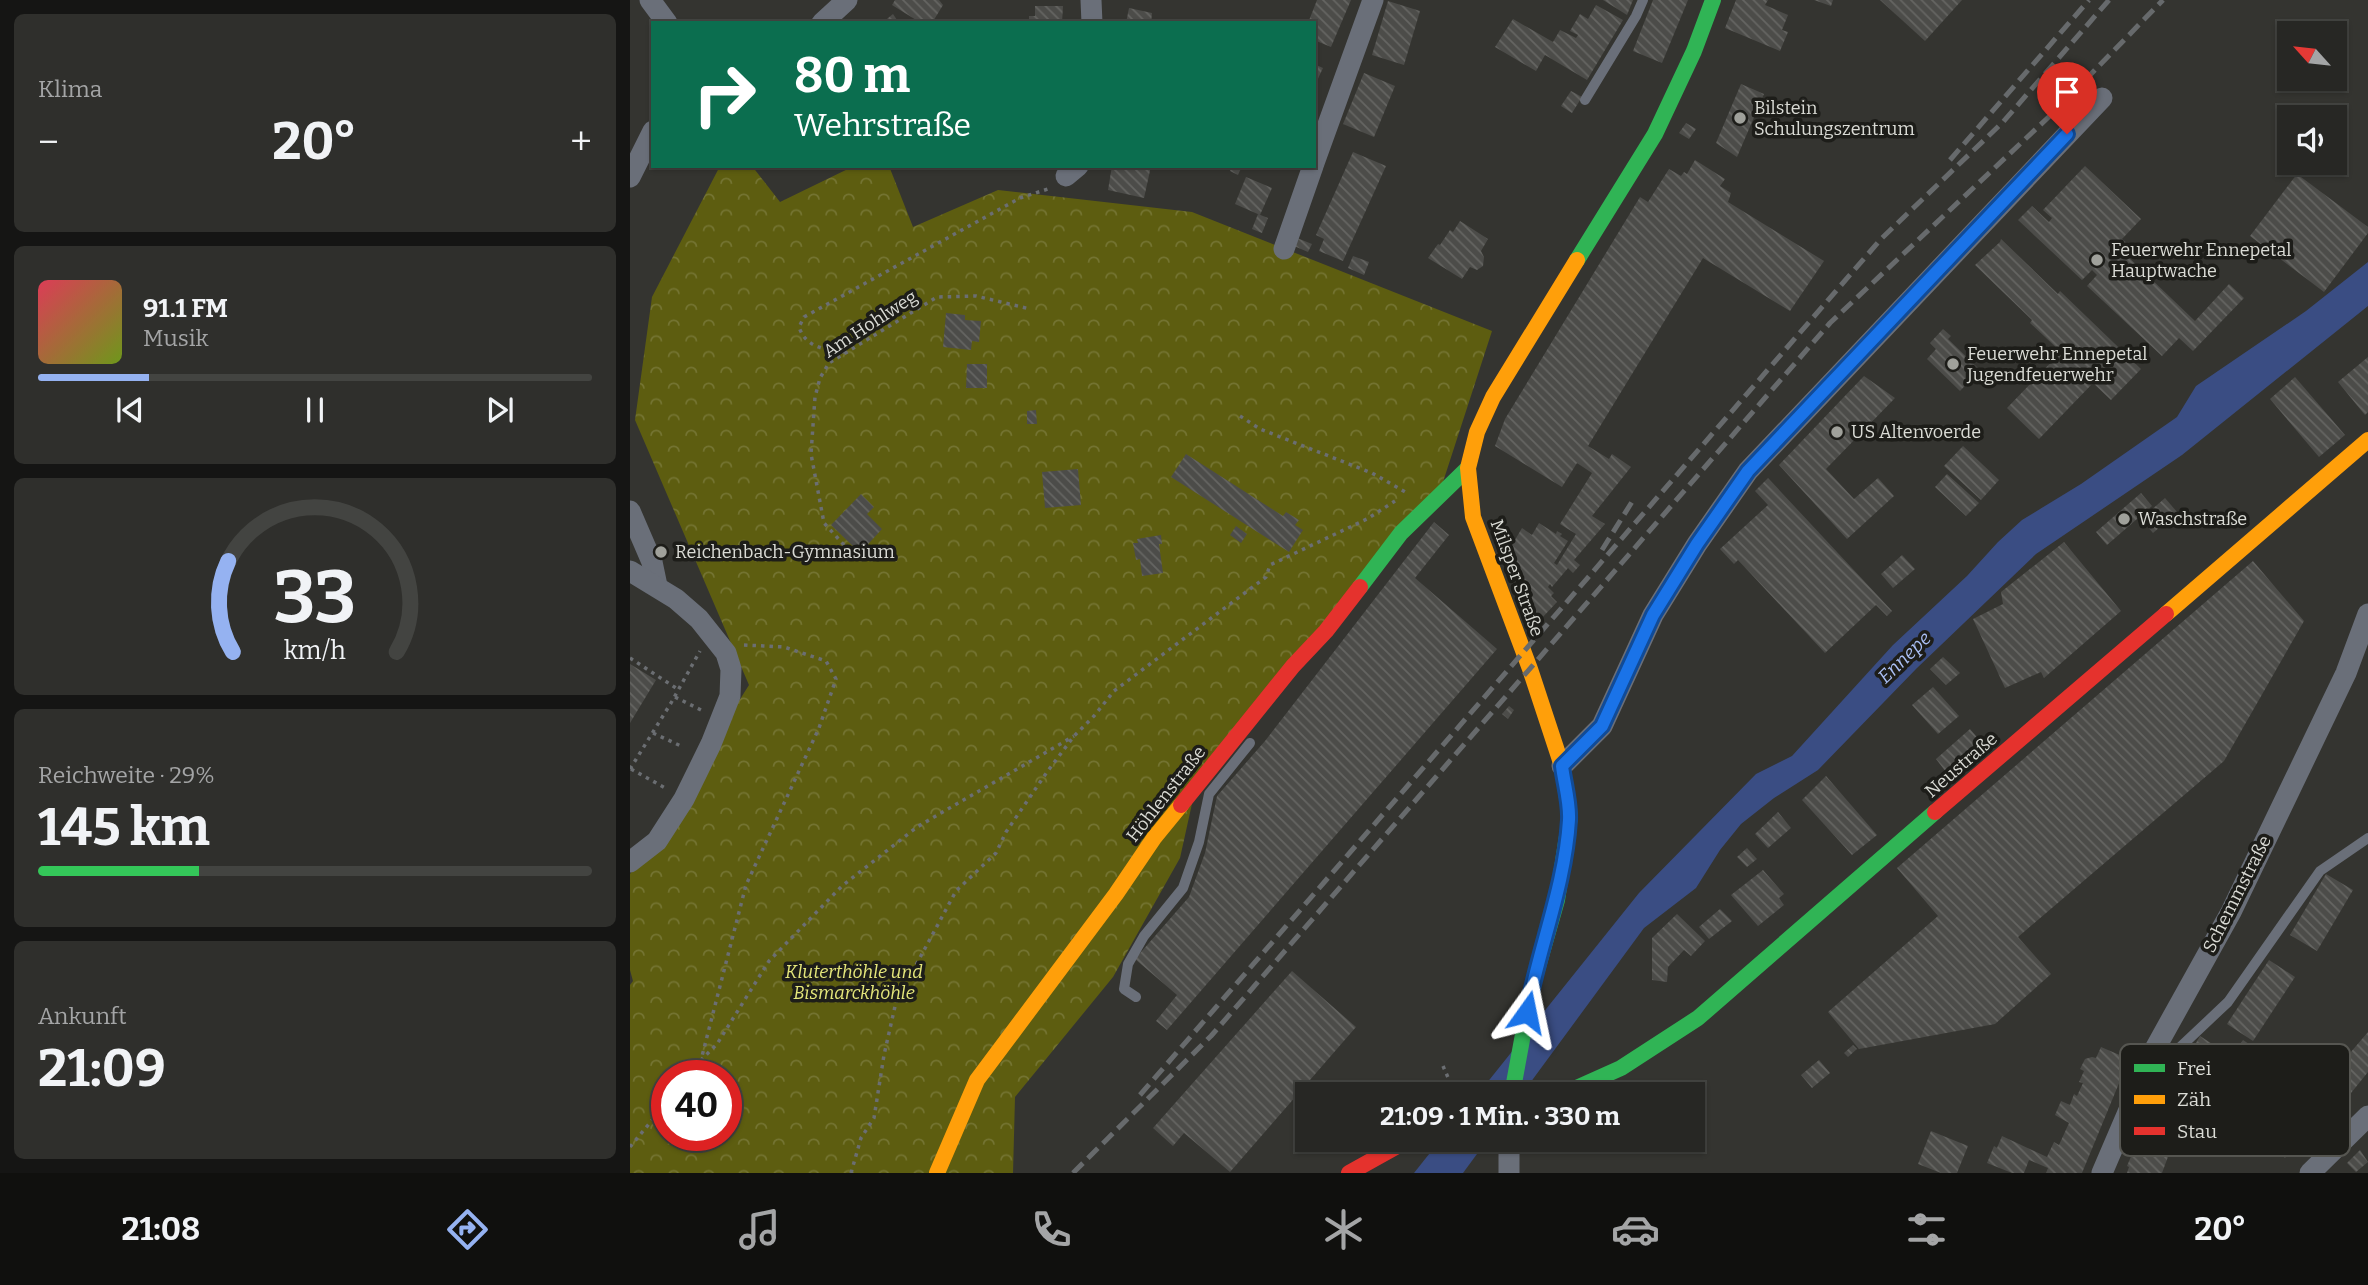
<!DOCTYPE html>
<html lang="de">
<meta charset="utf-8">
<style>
body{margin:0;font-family:Bitter,serif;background:#2f2f2c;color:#f1f3f6;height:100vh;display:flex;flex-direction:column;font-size:26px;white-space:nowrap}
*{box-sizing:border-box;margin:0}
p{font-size:23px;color:#a4a5a6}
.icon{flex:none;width:38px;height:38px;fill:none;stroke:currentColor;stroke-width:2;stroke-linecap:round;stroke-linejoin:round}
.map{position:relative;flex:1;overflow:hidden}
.side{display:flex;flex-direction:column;gap:14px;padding:14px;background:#151514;width:630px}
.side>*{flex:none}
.hud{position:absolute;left:21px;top:21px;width:665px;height:147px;border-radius:0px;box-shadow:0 2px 5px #0004,0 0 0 2px #434441;background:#0b6e4f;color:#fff;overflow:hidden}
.needle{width:46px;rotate:297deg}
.tools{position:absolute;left:1647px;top:21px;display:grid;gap:14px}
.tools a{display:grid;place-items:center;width:70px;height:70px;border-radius:0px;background:#272724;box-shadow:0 2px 5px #0004,0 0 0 2px #434441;font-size:35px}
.speed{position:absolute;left:21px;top:1060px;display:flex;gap:14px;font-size:35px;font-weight:700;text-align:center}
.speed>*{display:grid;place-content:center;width:91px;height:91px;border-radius:50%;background:#272724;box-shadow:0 2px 5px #0004,0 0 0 2px #434441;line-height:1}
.speed .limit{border:10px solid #d22;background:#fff;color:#111}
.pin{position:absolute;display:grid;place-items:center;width:60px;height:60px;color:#fff;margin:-72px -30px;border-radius:50% 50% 50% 0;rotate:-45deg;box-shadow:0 0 7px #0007}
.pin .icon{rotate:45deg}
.me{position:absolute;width:77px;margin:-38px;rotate:12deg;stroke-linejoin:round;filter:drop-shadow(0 0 5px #0008)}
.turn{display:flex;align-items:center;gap:24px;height:147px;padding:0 28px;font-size:32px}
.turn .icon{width:91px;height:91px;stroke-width:2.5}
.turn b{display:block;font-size:49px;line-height:60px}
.big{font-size:52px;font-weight:700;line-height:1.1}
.side .card{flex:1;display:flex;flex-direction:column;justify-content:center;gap:10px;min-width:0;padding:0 24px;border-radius:10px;background:#2f2f2c}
.side .dial{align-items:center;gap:0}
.dial svg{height:182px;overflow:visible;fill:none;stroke:#434441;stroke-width:7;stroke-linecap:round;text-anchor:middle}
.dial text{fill:#f1f3f6;stroke:none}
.song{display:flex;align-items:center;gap:21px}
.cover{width:84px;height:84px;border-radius:10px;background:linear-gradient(135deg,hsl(350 70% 55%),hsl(80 70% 35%))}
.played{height:7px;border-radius:4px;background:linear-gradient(90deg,#95b2f1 20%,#434441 20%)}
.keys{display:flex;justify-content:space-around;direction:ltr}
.heat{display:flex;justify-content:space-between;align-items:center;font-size:38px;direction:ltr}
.charge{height:10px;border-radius:5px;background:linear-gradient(90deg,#34c759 29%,#434441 0)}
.trip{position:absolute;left:665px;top:1082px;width:410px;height:70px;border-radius:0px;background:#272724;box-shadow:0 2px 5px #0004,0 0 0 2px #434441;font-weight:700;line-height:70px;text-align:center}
.tabs{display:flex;height:112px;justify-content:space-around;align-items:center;background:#10100e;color:#a4a5a6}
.tabs .icon{width:49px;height:49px}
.tabs .on{color:#95b2f1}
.tabs b{font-size:32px;color:#f1f3f6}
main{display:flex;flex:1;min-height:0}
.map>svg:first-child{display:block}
</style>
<main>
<section class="side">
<div class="card"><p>Klima</p>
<div class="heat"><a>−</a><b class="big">20°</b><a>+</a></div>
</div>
<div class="card">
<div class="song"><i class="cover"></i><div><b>91.1 FM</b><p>Musik</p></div></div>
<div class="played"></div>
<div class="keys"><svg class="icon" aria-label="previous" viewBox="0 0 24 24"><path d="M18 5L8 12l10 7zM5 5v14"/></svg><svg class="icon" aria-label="pause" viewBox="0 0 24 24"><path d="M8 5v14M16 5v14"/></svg><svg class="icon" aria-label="next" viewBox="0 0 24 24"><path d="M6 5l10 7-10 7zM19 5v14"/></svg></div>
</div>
<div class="card dial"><svg viewBox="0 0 100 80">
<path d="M14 69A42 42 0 1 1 86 69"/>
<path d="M14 69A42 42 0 0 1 12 29" stroke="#95b2f1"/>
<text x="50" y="56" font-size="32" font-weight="700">33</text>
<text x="50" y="72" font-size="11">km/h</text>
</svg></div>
<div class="card"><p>Reichweite · 29%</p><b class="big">145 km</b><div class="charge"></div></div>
<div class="card"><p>Ankunft</p><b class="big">21:09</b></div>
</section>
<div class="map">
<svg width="1738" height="1173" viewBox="0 0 1738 1173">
<defs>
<pattern id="forest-crowns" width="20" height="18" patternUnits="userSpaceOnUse" patternTransform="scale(1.75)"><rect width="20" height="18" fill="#5d5d10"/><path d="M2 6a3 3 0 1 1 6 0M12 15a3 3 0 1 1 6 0" fill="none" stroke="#747432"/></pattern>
<pattern id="building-back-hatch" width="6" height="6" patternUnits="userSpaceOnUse" patternTransform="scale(1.75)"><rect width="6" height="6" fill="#4c4c49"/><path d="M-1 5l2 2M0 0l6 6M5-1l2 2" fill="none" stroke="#656562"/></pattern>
</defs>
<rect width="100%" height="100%" fill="#343430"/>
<!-- forest -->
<path fill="url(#forest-crowns)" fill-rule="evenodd" d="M90,166H122L150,202L224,166H259L283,227L368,190L562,212L862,331L812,485L567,781L550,858L483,977L385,1097L383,1173H0V985L3,981L0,970V874L119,685L5,420L22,297ZM37,1076H96V1136H37Z"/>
<!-- water -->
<g fill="#3a4d83">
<path d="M1738,262V306L1552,455L1406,554L1287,668L1188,770L1144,798L1111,824L1090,850L1066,888L1014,928L892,1094H848L1009,893L1126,774L1162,756L1263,645L1337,576L1368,542L1392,520L1451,484L1547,417L1566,386L1676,311Z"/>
<path d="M811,1139H858L833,1173H784Z"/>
</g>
<!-- building -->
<g fill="url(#building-back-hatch)">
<path d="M265,0H309L313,5L302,23H291L262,5Z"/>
<path d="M687,0H721L701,47L684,40V23H678Z"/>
<path d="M973,0H1003L997,15Z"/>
<path d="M1023,0H1058L1032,63L1003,51Z"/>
<path d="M1106,0H1138L1135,5L1158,15L1152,30L1158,32L1150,51L1095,28Z"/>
<path d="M1184,0H1203L1201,6Z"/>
<path d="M1250,0H1332L1295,41Z"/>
<path d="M758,1L790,11L774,65L742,55Z"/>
<path d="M966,5L993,20L957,80L915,55L906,71L865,47L883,19L923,42L930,30L946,38L948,35L940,31L950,14L958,19Z"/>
<path d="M405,6H433L432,23H399V16H405Z"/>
<path d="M499,8L522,13L521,23H496Z"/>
<path d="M263,14L269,23H252Z"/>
<path d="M684,64L693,68L684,87Z"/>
<path d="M734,73L765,86L744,137L713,124Z"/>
<path d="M1111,84L1134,94L1107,157L1086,143Z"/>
<path d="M941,91L952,97L942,113L931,106Z"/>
<path d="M1056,123L1066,129L1059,139L1049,133Z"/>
<path d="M723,152L756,166L713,261L689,251L694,239L686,235Z"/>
<path d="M1065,160L1095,179L1090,186L1101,193L1098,202L1194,261L1160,311L1073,258L958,446L979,459L982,454L1001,467L962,516L975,524L944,560L950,565L943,573L938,568L922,587L920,584L918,587L924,593L921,596L927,602L911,619L899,608L903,602L894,593L879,550L892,528L902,535L909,523L926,534L927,531L932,534L930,536L938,541L924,563L927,565L946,534L930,524L962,473L947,463L932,487L865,446L875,419L1010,197L1018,202L1039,169L1051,176L1054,172L1057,174Z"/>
<path d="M482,166H521L514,198L478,190Z"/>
<path d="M602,166H612L608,175L600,171Z"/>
<path d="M1455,166L1511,219L1492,239L1498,244L1492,251L1565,321L1599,284L1614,298L1563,351L1549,338L1532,356L1457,286L1467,275L1462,270L1452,280L1388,220L1402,206L1419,222L1422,218L1413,210Z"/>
<path d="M1667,174L1738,227V233L1694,292L1620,236Z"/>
<path d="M616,177L642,188L630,215L605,204Z"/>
<path d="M628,214L638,218L632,233L622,229Z"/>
<path d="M830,221L858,239L851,251L854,257L853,266L847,270L840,267L832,279L798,258L808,244L810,245L820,230L823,232Z"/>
<path d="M667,238L682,244L678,252L664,246Z"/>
<path d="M1371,239L1428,294L1430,291L1511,369L1481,400L1463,383L1409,439L1377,408L1431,352L1400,323L1402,320L1345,265L1370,242Z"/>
<path d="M723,256L739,262L734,275L718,268Z"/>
<path d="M316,313L335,315V320L351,321L349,342L342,341L341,350L313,347Z"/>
<path d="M1313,329L1321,336L1318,339L1350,370L1330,391L1297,359L1306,349L1300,343Z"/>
<path d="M1738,357V412L1735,415L1708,382Z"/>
<path d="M337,364H357V388H336Z"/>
<path d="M1234,376L1265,398L1196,469L1224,499L1248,478L1264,496L1217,539L1149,465Z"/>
<path d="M1665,377L1715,435L1689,457L1640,399Z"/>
<path d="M406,410L407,424H397V411Z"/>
<path d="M1333,446L1369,480L1351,500L1314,466Z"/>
<path d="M556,454L653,516L656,512L669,520L665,525L673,530L659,552L541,477Z"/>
<path d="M448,469L451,505L415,508L412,472Z"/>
<path d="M1317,474L1349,503L1336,516L1305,487Z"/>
<path d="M1138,478L1262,611L1257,616L1246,605L1195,653L1108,560L1104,564L1090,549L1138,505L1125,491Z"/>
<path d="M1511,493L1522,506L1477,545L1466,532Z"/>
<path d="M231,494L244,507L237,514L252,529L230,553L201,525Z"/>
<path d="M1535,498L1547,512L1523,533L1511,519Z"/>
<path d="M804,522L819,535L785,578L867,649L537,1030L526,1021L547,995L505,959L559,897L575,853L587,796L635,741Z"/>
<path d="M606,526L617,534L611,543L600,535Z"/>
<path d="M531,535L532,544H529L533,573L512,576L510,559L506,560L503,543H508L507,539Z"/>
<path d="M1434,542L1491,611L1414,678L1411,672L1375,688L1343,619L1373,604L1371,592Z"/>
<path d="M1272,555L1285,569L1263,588L1251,574Z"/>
<path d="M1623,561L1674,621L1594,761L1388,937L1421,974L1365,1024L1229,1049L1198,1012L1308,916L1267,868Z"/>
<path d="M1313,657L1330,673L1316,685L1300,669Z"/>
<path d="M0,664L26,680L0,723Z"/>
<path d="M1303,687L1329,716L1308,734L1282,705Z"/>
<path d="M879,706L884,710L878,719L872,714Z"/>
<path d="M1340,729L1351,742L1316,772L1306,759Z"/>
<path d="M1196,776L1247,835L1222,855L1172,800Z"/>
<path d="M1148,812L1161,828L1138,848L1125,834Z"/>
<path d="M1117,848L1127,859L1117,867L1107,857Z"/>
<path d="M1133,870L1154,894L1149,898L1154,905L1128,926L1101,895Z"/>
<path d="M1696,874L1723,890L1687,951L1660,935Z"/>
<path d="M1090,909L1102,921L1079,939L1069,927Z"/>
<path d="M1047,914L1075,941L1061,956L1054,950L1038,967L1037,982L1022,980V938Z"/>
<path d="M1639,960L1665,977L1623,1041L1597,1024Z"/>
<path d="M662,971L726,1027L600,1172L554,1133L543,1146L523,1128Z"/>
<path d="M1738,1032V1072L1717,1098L1712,1094L1675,1141L1671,1138L1655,1158L1632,1138L1648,1119L1653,1123L1690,1076L1696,1081Z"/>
<path d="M1570,1036L1596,1053L1577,1082H1572L1564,1094L1562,1100L1565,1101L1562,1110H1564L1557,1129L1550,1126L1546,1138L1514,1125L1532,1081L1535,1083L1546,1066L1548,1067L1553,1059L1556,1060Z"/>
<path d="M1613,1040L1628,1050L1616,1068L1600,1058Z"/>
<path d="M1223,1045L1227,1049L1218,1057L1214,1053Z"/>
<path d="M1471,1047L1499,1059L1452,1173H1416L1418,1168L1399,1160L1394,1173H1382L1357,1163L1364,1146L1367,1148L1372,1136L1417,1157L1424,1142L1429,1145L1439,1123L1425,1115L1431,1101L1440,1105L1444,1094L1447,1096L1453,1083L1449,1082L1454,1071L1450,1069L1455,1059L1462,1057L1466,1058Z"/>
<path d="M1189,1060L1200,1073L1182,1088L1171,1075Z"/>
<path d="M1301,1131L1338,1146L1327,1173H1311L1288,1164Z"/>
<path d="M1513,1135L1542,1146L1532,1173H1497L1499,1167L1497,1166L1505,1147L1508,1148Z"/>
<path d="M1730,1150L1738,1162L1726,1172L1717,1163Z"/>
</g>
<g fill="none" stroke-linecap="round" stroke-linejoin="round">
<!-- path -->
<g stroke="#6b6e72" stroke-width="3.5" stroke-dasharray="3.5 5" stroke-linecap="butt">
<path d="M216,352C196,350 176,348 169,327L174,317L390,198L421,188"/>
<path d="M610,416L630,429L742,473L777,493"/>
<path d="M214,545L194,523L181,454L185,397L190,378L199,363L307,297L346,296L400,309"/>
<path d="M114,645L154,647L196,661L206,679L189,728L116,885L71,1060L87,1044L139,961L212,886L287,827L444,736"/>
<path d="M0,658L49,690"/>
<path d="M45,697L71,710"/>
<path d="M23,733L53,747"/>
<path d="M0,769L41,703L70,651"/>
<path d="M1,769L37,789"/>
<path d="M813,1066L820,1082V1094"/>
<path d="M57,1076L71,1060"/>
<path d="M0,1147L37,1102"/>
<path d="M221,1173L231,1138L244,1118L254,1055L266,1002L326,891L366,853L376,832L417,772L444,736L464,716L484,691L636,577L640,565L737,519L765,501"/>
</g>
<!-- lane -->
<g stroke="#6a6f79" stroke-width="10">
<path d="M955,100L1006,16L1013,0"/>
<path d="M506,997L494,989L498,964L514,936L553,888L569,842L579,794L620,743"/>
<path d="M1526,1047L1544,1053L1598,1002L1690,871L1738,838"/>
</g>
<!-- street -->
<g stroke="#6a6f79" stroke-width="21">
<path d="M20,0L37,23"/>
<path d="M461,0L462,23"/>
<path d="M192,23L217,0"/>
<path d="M684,163L743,0"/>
<path d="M436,176L448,166"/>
<path d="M0,177L23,131"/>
<path d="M654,249L683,166"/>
<path d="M0,511L22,562L27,586"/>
<path d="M0,571L46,599L69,619L96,653L101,669L100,696L81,744L54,799L27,841L0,862"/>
<path d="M932,766L972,726L1023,615L1067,544L1118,471L1472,98"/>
<path d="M879,1173V1139"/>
<path d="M1472,1173L1526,1047L1601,912L1716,673L1738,614"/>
<path d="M1680,1173L1738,1116"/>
</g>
<!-- fast -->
<g stroke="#30b455" stroke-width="16">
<path d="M947,260L1025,134L1064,51L1083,0"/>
<path d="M730,587L771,533L838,468"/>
<path d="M882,1094L901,991L927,900L940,817L935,785"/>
<path d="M933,1094L991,1068L1068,1018L1305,812"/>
</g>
<!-- slow -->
<g stroke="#ff9f0a" stroke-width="16">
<path d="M1536,614L1738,440"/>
<path d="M935,785L932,766L900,669L843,517L838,468L847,432L863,397L947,260"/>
<path d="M307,1173L347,1080L486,894L524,838L551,805"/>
</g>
<!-- jam -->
<g stroke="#e5322d" stroke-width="16">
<path d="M551,805L663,666L696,631L730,587"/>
<path d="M1305,812L1536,614"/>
<path d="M719,1173L780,1139"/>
</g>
<!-- rail -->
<g stroke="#676a6c" stroke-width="5" stroke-dasharray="14 7" stroke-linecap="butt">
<path d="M1320,160L1459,0"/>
<path d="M972,550L1005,497"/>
<path d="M510,1095L1251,239L1373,122L1479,0"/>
<path d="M443,1173L581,1036L1200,323L1425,111L1533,0"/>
</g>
</g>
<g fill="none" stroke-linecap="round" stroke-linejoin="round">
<!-- route casing -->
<g stroke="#114b97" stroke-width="18">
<path id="route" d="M897,1012C909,947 935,886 939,820C940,802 934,783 932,766L972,726L1023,615L1067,544L1118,471L1437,134"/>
</g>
<!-- route -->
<use href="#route" stroke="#1a73e8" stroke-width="12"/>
</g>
<!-- markers -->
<g fill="#a0a19b" stroke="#1d1d19" stroke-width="2.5">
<circle cx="1110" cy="118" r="7"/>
<circle cx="1467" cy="260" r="7"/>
<circle cx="1323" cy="364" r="7"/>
<circle cx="1207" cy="432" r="7"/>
<circle cx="1494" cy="519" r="7"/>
<circle cx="31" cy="552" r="7"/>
</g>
<g text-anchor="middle" stroke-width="7" stroke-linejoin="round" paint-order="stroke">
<!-- poi labels -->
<g font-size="18" fill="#dadbd5" stroke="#1d1d19" text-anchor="start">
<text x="1124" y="114">Bilstein<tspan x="1124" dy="21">Schulungszentrum</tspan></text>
<text x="1481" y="256">Feuerwehr Ennepetal<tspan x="1481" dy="21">Hauptwache</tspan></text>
<text x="1337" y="360">Feuerwehr Ennepetal<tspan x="1337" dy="21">Jugendfeuerwehr</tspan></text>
<text x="1221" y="438">US Altenvoerde</text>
<text x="1508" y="525">Waschstraße</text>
<text x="45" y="558">Reichenbach-Gymnasium</text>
</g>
<!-- street labels -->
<g font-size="18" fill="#dadbd5" stroke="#1d1d19">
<text transform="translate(240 324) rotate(-33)" y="6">Am Hohlweg</text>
<text transform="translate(887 578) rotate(70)" y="6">Milsper Straße</text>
<text transform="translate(1331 765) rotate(-41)" y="6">Neustraße</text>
<text transform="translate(536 794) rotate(-52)" y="6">Höhlenstraße</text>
<text transform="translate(1607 894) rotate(-63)" y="6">Schemmstraße</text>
</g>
<!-- park labels -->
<g font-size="18" font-style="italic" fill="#e5e77b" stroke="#1d1d19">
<text x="224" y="978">Kluterthöhle und<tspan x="224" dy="21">Bismarckhöhle</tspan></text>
</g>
<!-- water labels -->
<g font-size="19" font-style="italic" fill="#aabff4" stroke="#1d1d19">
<text transform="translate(1274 657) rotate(-44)" y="7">Ennepe</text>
</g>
</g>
<!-- legend -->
<rect x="1490" y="1044" width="230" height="112" rx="10" fill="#1d1d19" stroke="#565651" stroke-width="2"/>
<rect x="1504" y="1064" width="31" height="8" fill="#30b455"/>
<rect x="1504" y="1095" width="31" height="9" fill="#ff9f0a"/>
<rect x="1504" y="1127" width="31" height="8" fill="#e5322d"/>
<g font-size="19" fill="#dadbd5">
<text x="1547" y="1075">Frei</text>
<text x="1547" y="1106">Zäh</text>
<text x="1547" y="1138">Stau</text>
</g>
</svg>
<div class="tools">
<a><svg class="needle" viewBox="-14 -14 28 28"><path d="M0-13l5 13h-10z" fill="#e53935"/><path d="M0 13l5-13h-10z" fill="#a4a5a6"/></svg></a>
<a><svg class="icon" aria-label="sound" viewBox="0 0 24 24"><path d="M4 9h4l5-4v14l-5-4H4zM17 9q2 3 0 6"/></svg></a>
</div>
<div class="speed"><div class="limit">40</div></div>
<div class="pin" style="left:1437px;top:134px;background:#d93025"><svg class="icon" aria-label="arrive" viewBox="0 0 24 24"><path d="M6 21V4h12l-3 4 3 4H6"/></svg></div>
<svg class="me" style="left:897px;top:1012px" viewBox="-20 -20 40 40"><path d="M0-17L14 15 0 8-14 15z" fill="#1a73e8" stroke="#fff" stroke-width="4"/></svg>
<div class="trip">21:09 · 1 Min. · 330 m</div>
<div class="hud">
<div class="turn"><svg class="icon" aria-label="right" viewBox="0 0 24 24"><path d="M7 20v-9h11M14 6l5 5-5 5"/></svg><div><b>80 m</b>Wehrstraße</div></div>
</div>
</div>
</main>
<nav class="tabs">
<b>21:08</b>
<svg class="icon on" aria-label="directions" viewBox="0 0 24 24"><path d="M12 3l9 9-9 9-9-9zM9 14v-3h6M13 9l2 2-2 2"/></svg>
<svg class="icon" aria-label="music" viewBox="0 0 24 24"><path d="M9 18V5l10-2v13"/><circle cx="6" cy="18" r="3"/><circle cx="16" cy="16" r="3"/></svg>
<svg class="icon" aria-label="phone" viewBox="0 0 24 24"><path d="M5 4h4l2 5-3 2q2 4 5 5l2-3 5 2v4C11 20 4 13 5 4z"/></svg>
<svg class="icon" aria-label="climate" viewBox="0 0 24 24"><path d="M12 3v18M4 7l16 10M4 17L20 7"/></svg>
<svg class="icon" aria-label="car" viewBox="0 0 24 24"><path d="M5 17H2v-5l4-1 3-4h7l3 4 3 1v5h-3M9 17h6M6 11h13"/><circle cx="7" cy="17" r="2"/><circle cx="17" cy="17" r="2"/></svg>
<svg class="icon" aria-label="filters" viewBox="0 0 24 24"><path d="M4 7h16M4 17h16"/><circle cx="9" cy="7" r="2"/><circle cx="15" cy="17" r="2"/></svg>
<b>20°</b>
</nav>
